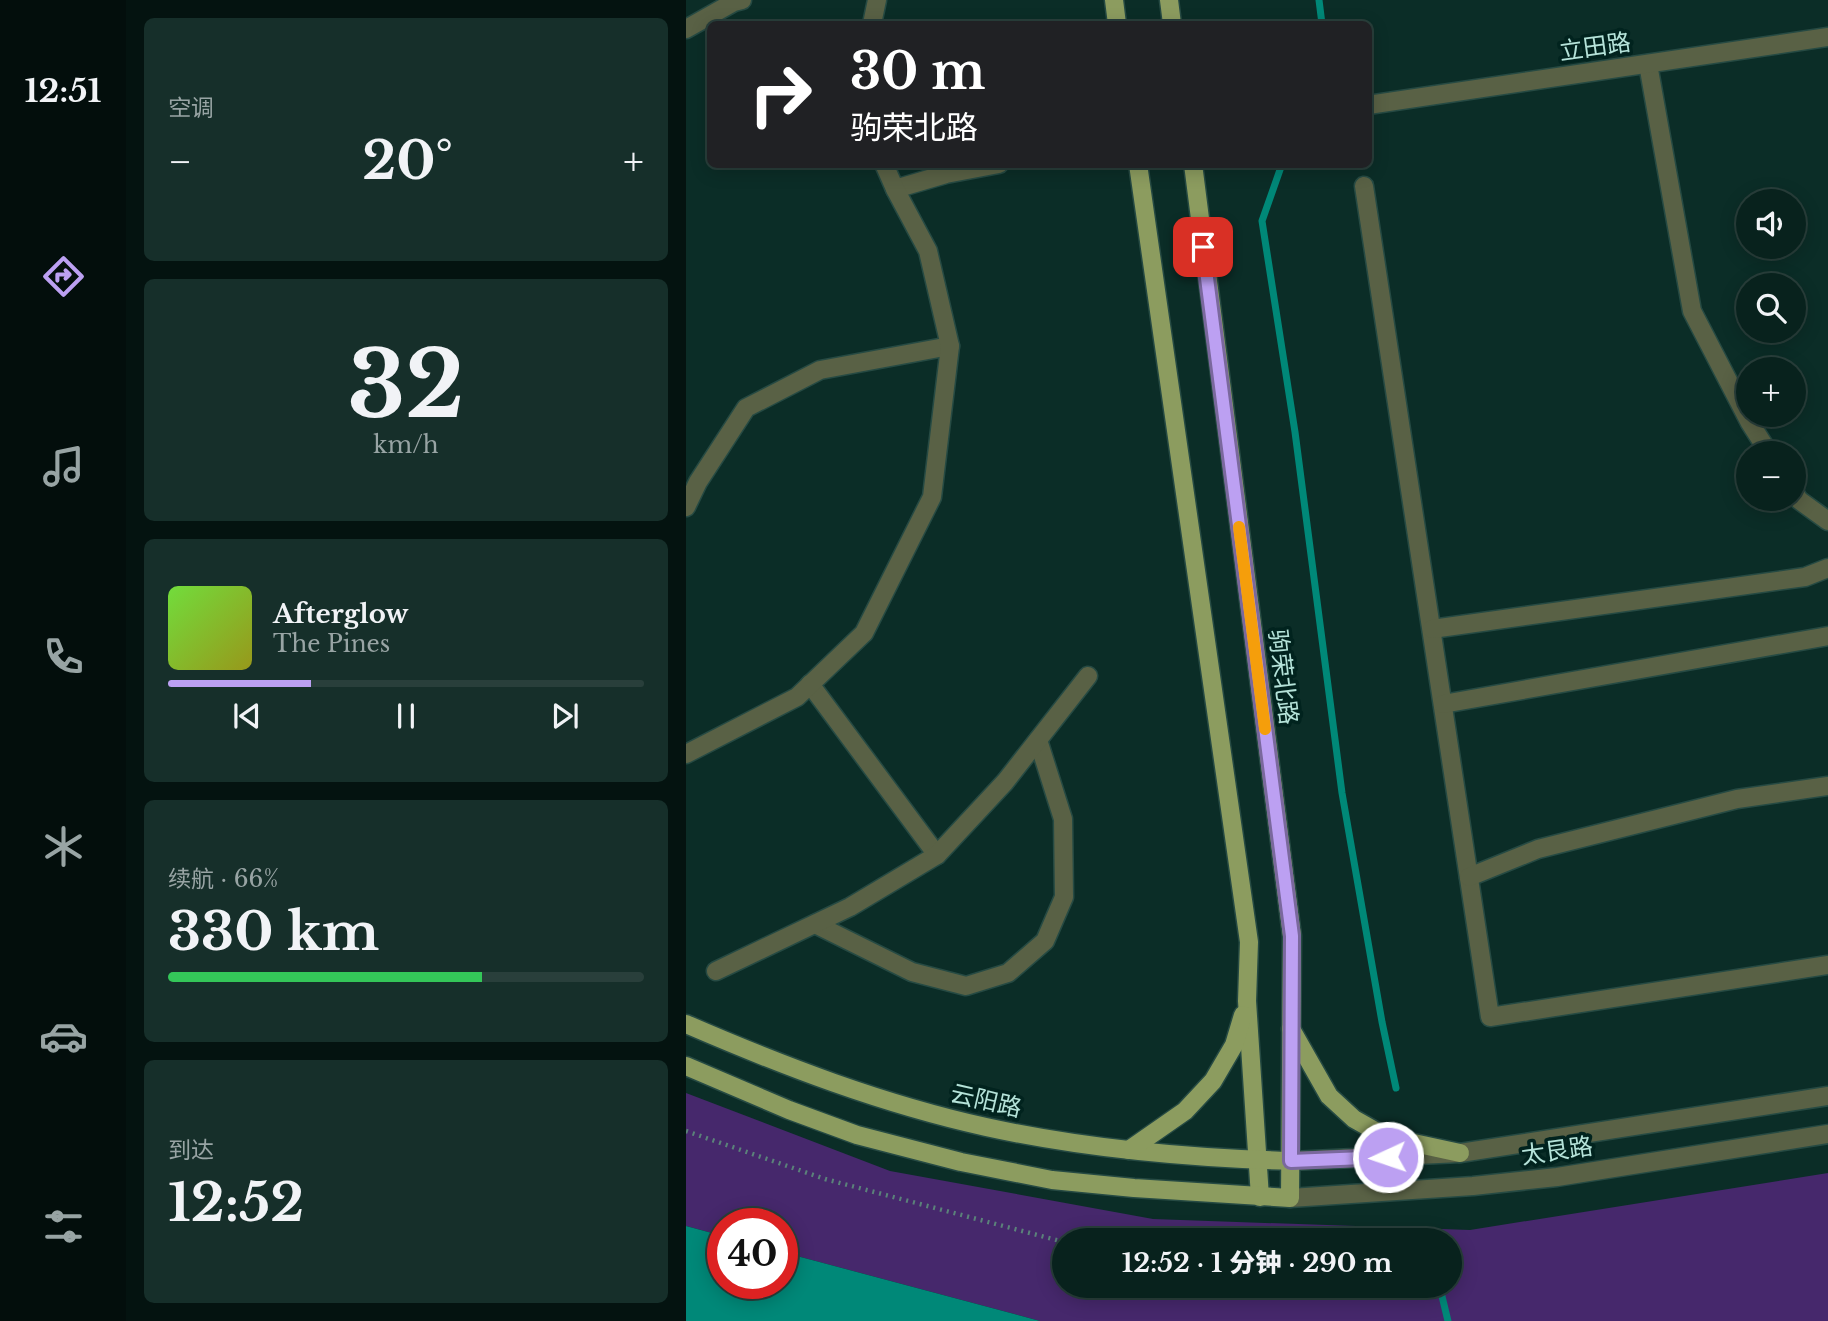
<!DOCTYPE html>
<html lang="zh">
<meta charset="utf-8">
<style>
body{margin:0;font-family:"Libre Baskerville","Noto Sans SC",serif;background:#162f2a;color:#f1f3f6;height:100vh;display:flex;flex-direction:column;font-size:26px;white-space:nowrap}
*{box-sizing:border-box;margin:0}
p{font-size:23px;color:#98a4a4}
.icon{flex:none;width:38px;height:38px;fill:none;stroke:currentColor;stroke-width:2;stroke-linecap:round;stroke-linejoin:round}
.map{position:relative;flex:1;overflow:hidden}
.drawer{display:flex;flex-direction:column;gap:18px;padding:18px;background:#041310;width:560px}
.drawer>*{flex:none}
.banner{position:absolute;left:21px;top:21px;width:665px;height:147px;border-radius:10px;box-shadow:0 4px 18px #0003,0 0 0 2px #293f3b;background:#202124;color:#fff;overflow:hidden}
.fabs{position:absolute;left:1050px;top:189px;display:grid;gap:14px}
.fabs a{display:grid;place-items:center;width:70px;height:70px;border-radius:50%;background:#08221d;box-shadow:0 4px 18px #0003,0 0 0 2px #293f3b;font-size:35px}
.speed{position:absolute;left:21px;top:1208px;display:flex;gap:14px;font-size:35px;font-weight:700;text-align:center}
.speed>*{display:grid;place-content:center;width:91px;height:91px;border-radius:50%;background:#08221d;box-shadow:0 4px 18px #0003,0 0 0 2px #293f3b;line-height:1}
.speed .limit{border:10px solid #d22;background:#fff;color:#111}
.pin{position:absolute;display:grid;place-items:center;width:60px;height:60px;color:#fff;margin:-30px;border-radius:14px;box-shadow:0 4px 10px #0006}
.me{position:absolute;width:77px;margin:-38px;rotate:267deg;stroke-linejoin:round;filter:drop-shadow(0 0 5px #0008)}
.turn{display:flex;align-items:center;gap:24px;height:147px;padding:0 28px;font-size:32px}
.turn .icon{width:91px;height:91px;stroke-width:2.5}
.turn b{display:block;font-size:49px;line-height:60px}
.big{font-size:52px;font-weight:800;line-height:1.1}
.drawer .card{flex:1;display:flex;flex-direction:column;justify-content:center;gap:10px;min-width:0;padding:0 24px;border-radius:10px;background:#162f2a}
.drawer .dial{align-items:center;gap:0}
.dial b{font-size:91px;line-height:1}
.song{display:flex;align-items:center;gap:21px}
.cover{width:84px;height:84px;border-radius:10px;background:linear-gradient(135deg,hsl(100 70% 55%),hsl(60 70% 35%))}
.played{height:7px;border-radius:4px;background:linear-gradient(90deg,#bca0f2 30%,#293f3b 30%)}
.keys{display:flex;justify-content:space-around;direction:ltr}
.heat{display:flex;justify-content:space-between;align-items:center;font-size:38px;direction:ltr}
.charge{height:10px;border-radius:5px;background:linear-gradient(90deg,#34c759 66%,#293f3b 0)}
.trip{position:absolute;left:366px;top:1228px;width:410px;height:70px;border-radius:35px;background:#08221d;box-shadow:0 4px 18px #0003,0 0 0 2px #293f3b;font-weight:800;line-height:70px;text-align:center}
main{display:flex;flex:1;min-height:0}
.dock{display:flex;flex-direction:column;width:126px;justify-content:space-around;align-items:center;background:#030e0c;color:#98a4a4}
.dock .icon{width:49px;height:49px}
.dock .current{color:#bca0f2}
.dock b{font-size:32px;color:#f1f3f6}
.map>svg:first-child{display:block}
</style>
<main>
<nav class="dock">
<b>12:51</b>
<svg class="icon current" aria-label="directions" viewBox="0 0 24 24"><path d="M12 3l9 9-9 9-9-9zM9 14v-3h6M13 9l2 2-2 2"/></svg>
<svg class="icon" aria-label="music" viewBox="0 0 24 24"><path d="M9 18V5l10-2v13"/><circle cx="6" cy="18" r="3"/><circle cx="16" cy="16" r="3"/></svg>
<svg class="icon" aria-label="phone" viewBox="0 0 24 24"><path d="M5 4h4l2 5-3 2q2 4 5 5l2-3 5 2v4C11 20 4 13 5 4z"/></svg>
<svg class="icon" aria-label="climate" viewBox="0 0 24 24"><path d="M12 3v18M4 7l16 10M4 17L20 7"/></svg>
<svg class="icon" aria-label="car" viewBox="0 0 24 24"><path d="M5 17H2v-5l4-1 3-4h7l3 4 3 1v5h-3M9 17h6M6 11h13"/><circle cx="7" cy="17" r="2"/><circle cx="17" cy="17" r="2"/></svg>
<svg class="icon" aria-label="filters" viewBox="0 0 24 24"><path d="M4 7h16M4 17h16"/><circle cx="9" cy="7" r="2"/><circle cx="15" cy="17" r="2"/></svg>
</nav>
<section class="drawer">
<div class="card"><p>空调</p>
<div class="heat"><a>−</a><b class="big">20°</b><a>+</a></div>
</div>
<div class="card dial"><b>32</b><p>km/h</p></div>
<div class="card">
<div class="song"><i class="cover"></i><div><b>Afterglow</b><p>The Pines</p></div></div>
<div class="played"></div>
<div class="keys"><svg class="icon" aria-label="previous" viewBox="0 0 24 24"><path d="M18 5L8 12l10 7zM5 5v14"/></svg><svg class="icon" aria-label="pause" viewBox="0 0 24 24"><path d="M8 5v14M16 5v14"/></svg><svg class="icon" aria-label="next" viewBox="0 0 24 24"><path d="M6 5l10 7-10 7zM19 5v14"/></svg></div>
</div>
<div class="card"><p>续航 · 66%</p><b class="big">330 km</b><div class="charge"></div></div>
<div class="card"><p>到达</p><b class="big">12:52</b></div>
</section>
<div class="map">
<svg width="1142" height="1321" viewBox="0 0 1142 1321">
<rect width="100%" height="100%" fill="#0b2d27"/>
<!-- green -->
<path fill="#46286c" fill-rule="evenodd" d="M0,1093L204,1171L467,1219L784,1230L1142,1173V1321H354L96,1252V1223H37V1236L0,1226ZM378,1241H763V1286H378Z"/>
<!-- water -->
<path fill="#008878" d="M0,1226L37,1236V1283H96V1252L354,1321H0Z"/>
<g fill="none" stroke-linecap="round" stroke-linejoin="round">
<!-- stream -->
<g stroke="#008878" stroke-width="7">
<path d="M633,0L636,24"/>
<path d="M596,164L576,221L609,432L656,793L696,1022L710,1088"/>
<path d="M754,1288L762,1321"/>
</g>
<!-- minor casing -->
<g stroke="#264a43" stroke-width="21">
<g id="minor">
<path d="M186,24L191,0"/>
<path d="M0,29L48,2L56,0"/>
<path d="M962,64L1006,311L1064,423L1083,453"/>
<path d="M682,105L1142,37"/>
<path d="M678,186L804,1017L1142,965"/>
<path d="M209,189L260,174L313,164"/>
<path d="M1108,492L1113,500L1142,521"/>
<path d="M0,507L12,482L60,408L134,370L264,346"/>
<path d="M746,629L1119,577L1142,568"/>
<path d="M124,684L251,855"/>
<path d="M757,704L1142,636"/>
<path d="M0,754L111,697L178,633L246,497L264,346L242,251L209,189L198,164"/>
<path d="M783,877L852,849L1051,799L1142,786"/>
<path d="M129,924L226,972L280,986L322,973L359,941L378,897L377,819L352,740"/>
<path d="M30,971L164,907L251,855L319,782L402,676"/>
<path d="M605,1161L774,1153L1142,1096"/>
<path d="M604,1198L787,1186L871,1177L1142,1134"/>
</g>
</g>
<!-- major casing -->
<g stroke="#264a43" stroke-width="21">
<g id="major">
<path d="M428,0L431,24"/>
<path d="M483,0L486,24"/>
<path d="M452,164L563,942L561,1001L574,1197"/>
<path d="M0,1024C97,1066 196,1104 300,1127C400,1149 503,1158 605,1161"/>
<path d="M605,1029L643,1096L668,1119L700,1137L774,1153"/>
<path d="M0,1066L103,1110L171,1135L275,1162L366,1180L448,1188L604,1198L606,936L507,164"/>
<path d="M443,1150L499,1111L527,1081L548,1045L557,1015"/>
</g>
</g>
<!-- path -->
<path stroke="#5b827a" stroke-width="4.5" stroke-dasharray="2 5" stroke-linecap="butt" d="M0,1131L139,1179L378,1242"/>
<!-- minor -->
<use href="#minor" stroke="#596145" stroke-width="18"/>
<!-- major -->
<use href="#major" stroke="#8c9c5f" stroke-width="18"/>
</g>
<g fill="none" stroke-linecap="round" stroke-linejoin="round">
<!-- route casing -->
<g stroke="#7a689d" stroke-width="18">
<path id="route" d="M517,247L606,936L605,1161L702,1157"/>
</g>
<!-- route -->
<use href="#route" stroke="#bca0f2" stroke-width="12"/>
<!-- slow -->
<path stroke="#f59e0b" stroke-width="12" d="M553,527L579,729"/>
</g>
<g text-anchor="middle" stroke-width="7" stroke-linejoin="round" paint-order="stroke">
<!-- street labels -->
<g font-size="24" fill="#b5e3d9" stroke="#01231e">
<text transform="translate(909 47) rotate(-8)" y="8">立田路</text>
<text transform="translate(597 677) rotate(83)" y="8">驹荣北路</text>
<text transform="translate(300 1101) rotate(13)" y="8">云阳路</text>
<text transform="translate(871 1151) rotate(-8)" y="8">太艮路</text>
</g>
</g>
</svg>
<div class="fabs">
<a><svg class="icon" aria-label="sound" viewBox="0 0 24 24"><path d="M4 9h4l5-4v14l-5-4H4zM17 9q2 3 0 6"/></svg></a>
<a><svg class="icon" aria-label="search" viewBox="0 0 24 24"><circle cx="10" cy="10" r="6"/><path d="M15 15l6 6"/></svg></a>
<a>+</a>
<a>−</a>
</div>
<div class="speed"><div class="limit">40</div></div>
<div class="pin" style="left:517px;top:247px;background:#d93025"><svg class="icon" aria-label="arrive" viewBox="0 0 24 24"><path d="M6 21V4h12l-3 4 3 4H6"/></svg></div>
<svg class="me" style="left:702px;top:1157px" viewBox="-20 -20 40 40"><circle r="17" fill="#bca0f2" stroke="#fff" stroke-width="3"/><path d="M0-11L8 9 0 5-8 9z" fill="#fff"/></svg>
<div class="trip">12:52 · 1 分钟 · 290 m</div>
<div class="banner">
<div class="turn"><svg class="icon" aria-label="right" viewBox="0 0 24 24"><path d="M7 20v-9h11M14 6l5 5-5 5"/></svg><div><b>30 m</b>驹荣北路</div></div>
</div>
</div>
</main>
